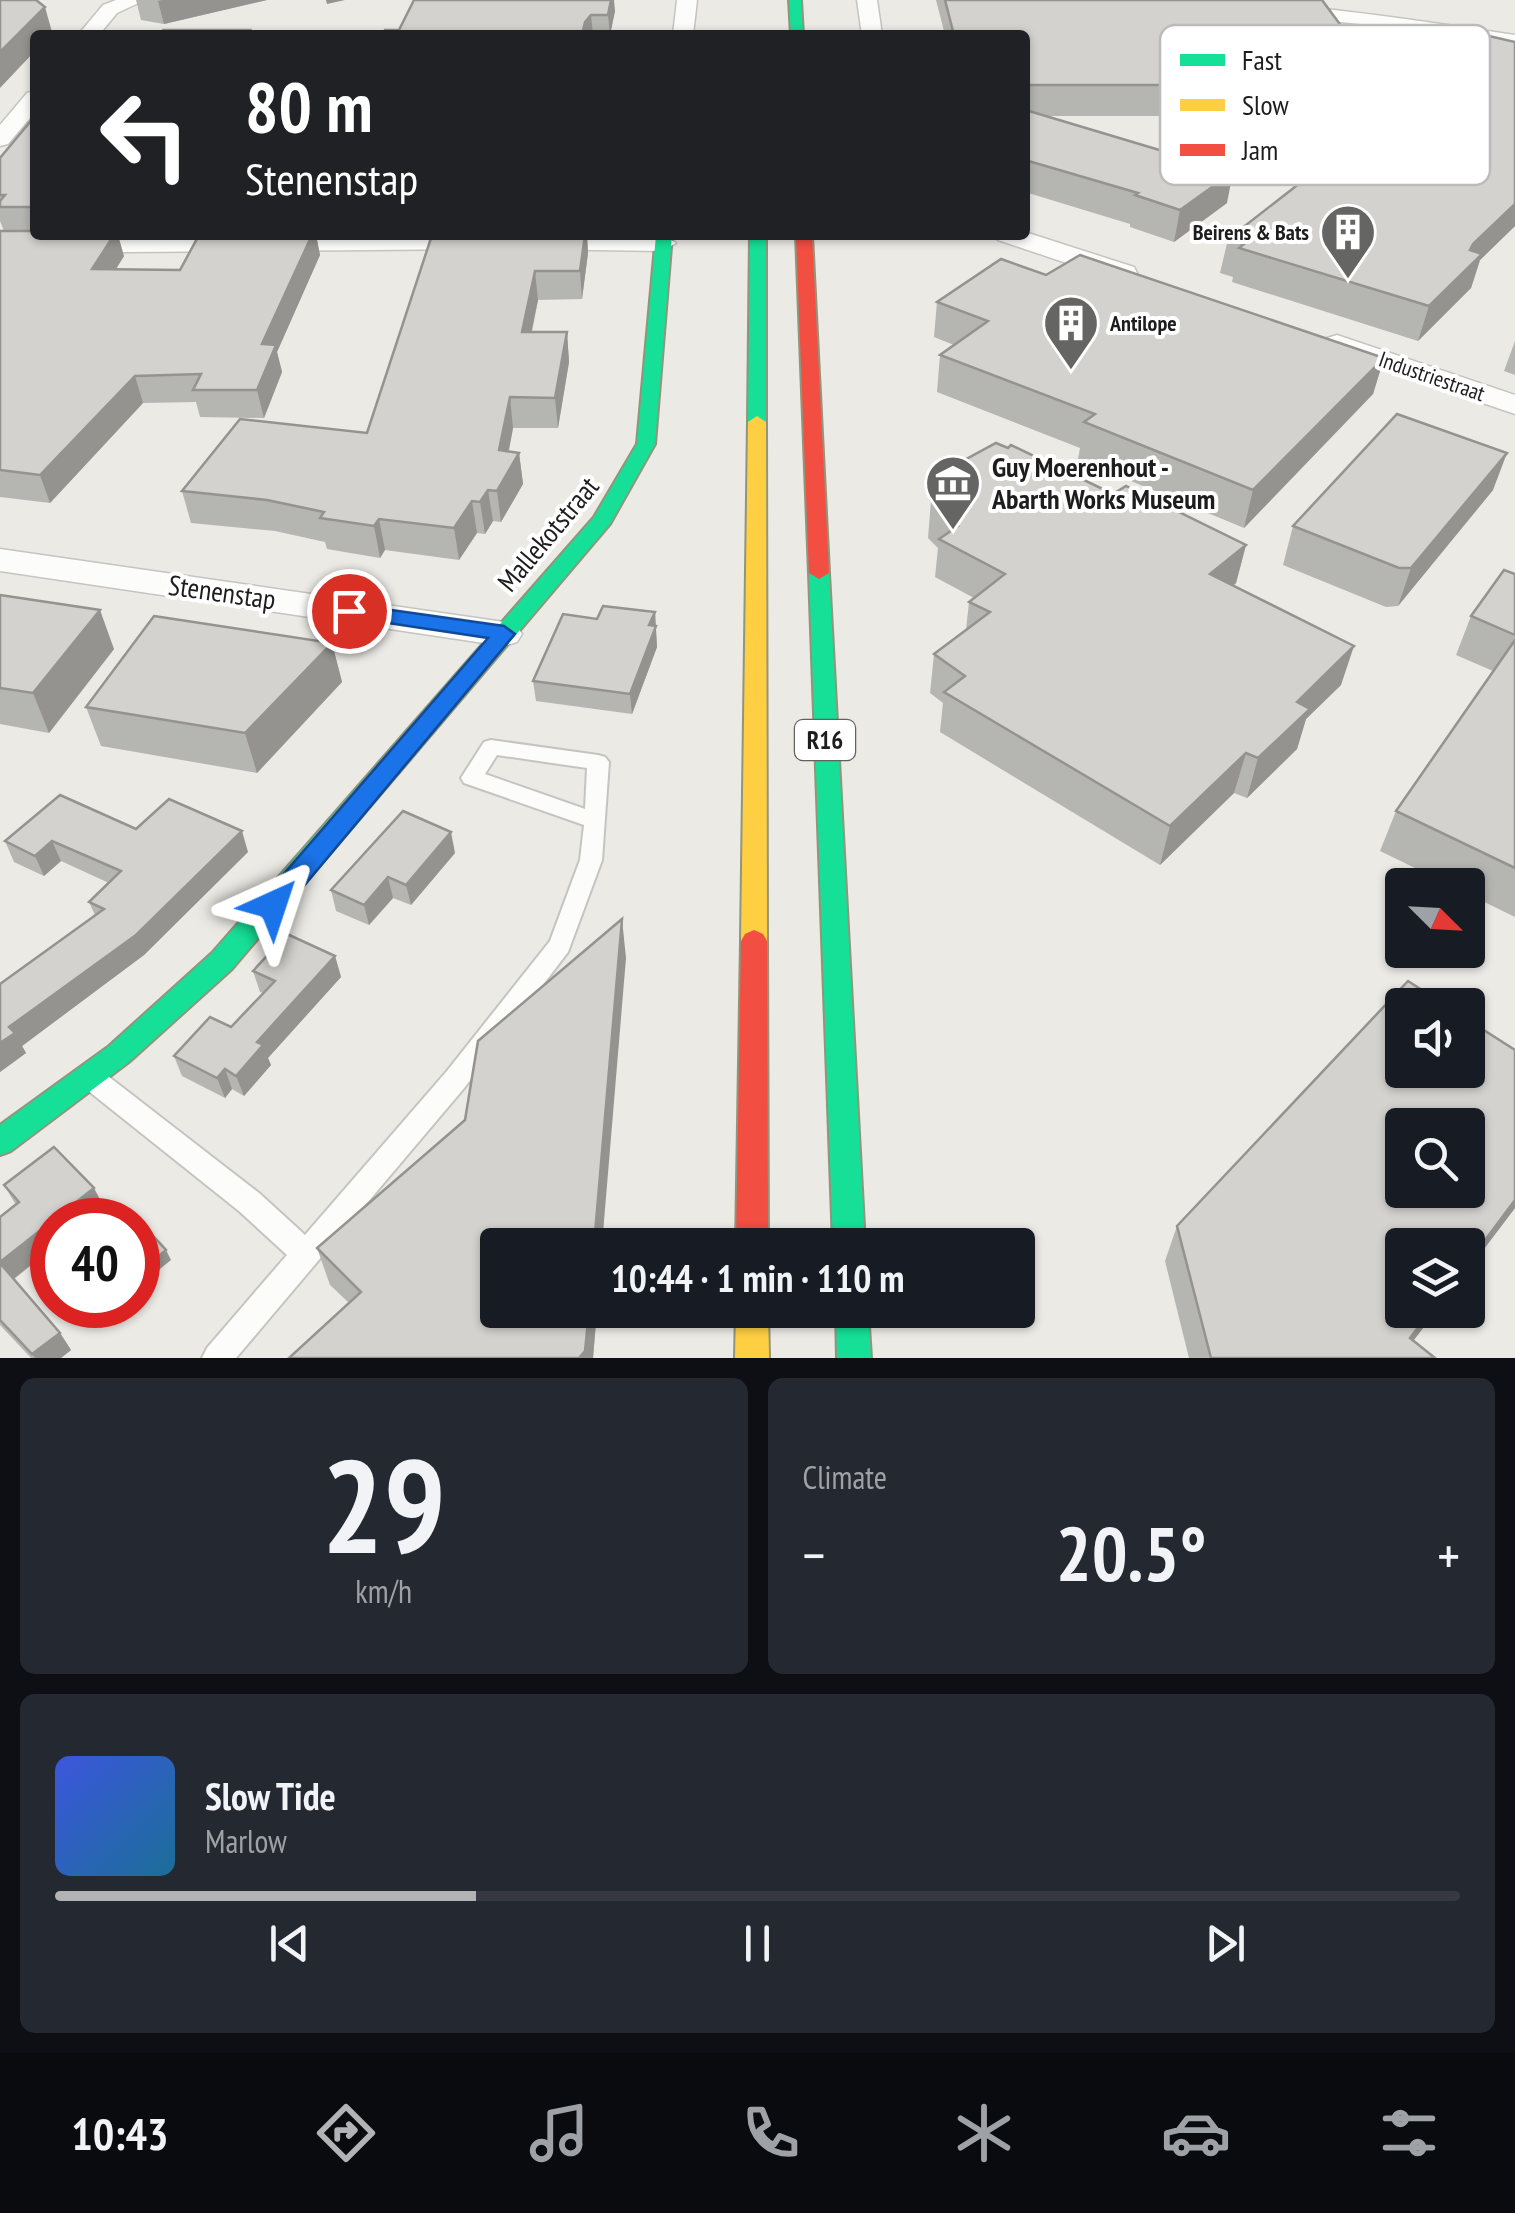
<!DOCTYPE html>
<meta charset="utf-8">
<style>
body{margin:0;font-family:"PT Sans Narrow",sans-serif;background:#242831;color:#f1f3f6;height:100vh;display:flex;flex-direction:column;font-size:38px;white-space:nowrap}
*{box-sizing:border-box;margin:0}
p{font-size:32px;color:#9ea1a6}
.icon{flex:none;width:55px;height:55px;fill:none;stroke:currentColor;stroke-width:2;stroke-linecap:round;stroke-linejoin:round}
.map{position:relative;height:1358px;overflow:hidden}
.sheet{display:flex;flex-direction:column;gap:20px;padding:20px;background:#0d0f14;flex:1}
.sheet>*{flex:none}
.hud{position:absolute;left:30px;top:30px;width:1000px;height:210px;border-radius:10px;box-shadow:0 2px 8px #0004;background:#202124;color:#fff;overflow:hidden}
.needle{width:65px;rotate:114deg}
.buttons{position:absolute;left:1385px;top:868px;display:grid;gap:20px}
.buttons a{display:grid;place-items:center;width:100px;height:100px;border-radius:10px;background:#171b24;box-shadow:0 2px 8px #0004;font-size:50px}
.speed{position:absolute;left:30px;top:1198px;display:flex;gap:20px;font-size:50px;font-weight:700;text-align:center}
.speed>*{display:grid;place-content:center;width:130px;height:130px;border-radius:50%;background:#171b24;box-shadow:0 2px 8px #0004;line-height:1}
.speed .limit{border:15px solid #d22;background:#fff;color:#111}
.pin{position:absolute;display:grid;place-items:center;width:85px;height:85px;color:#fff;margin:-42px;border:5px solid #fff;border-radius:50%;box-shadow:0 2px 10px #0007}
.me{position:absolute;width:110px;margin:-55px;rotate:42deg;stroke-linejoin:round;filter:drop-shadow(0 0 8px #0008)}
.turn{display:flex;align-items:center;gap:35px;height:210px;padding:0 50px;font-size:45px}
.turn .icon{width:130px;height:130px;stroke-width:2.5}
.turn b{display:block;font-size:70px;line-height:85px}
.big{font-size:75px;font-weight:700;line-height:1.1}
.sheet .card{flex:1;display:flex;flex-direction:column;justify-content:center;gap:15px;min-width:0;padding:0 35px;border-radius:15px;background:#242831}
.sheet .dial{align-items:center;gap:0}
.dial b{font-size:130px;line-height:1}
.song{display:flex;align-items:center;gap:30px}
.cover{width:120px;height:120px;border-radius:15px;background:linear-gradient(135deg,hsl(230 70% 55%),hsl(200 70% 35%))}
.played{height:10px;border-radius:5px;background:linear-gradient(90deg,#b2b3b4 30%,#363941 30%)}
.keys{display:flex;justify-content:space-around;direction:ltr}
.heat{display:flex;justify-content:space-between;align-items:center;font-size:55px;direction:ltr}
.sheet .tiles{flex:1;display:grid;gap:20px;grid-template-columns:1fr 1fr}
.card:last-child{grid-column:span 2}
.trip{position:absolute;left:480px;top:1228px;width:555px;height:100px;border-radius:10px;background:#171b24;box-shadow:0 2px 8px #0004;font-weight:700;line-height:100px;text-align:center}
.menu{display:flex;height:160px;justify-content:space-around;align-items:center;background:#090b0e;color:#9ea1a6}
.menu .icon{width:70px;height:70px}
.menu .on{color:#b2b3b4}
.menu b{font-size:45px;color:#f1f3f6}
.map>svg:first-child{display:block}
</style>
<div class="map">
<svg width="1515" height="1358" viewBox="0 0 1515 1358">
<rect width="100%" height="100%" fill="#ebeae5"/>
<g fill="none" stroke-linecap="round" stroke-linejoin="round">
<!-- lane casing -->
<g stroke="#c4c4c1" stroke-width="4">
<path id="lane" d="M491,740L598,755L605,757L609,762L602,860L568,952L465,1087L236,1358H202L207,1348L287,1255L239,1211L86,1089L82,1081L86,1073L95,1070L104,1073L259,1193L305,1235L447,1071L550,941L580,860L584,825L464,783L461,778L484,742ZM497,755L587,768L585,809L485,774Z"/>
</g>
<!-- street casing -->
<g stroke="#c4c4c1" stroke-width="3">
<g id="street">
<path d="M116,0H145L117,13L99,35H78L103,5Z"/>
<path d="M677,0H697L693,35H673Z"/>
<path d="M857,0H877L882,35H862Z"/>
<path d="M1172,0C1288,0 1401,18 1515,35V47L1360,24L1182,6Z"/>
<path d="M35,91V112L8,144L0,146V125L27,93Z"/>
<path d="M1025,232L1134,267L1137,273L1134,279H1114L998,240L994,235Z"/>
<path d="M477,235L486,237L490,243L486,249L0,253V237Z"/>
<path d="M537,235H663L676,243L663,251L528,249L524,243L528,237Z"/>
<path d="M1337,335L1515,395V414L1327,350L1323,344L1327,338Z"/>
<path d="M0,549L504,622L517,626L522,634L517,642L504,646L0,571Z"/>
</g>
</g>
<!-- fast casing -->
<g stroke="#91957c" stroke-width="4">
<g id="fast">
<path d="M789,0H801L803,35H791Z"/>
<path d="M656,235H672L655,444L610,524L232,969L129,1062L11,1151L0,1155V1125L109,1046L212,953L594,517L637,444Z"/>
<path d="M750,235H766V422L757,428L748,422Z"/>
<path d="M819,567L829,573L865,1245H833L809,573Z"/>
<path d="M836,1310H868L871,1358H837Z"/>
</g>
</g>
<!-- slow casing -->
<g stroke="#91957c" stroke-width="4">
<g id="slow">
<path d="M757,416L766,422L767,941L763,948L754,952L745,948L741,941L748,422Z"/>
<path d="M736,1310H768L769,1358H735Z"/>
</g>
</g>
<!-- jam casing -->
<g stroke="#91957c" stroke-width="4">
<g id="jam">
<path d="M796,235H812L829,573L819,579L809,573Z"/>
<path d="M754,930L763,934L767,941L768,1245H736L741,941L745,934Z"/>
</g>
</g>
<!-- lane -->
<use href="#lane" fill="#fcfcfb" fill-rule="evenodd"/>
<!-- street -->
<use href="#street" fill="#fcfcfb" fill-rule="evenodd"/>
<!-- fast -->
<use href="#fast" fill="#16e098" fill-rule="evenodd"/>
<!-- slow -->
<use href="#slow" fill="#ffcf43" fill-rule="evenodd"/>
<!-- jam -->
<use href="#jam" fill="#f24e42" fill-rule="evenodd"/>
</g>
<!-- wall -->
<g fill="#b5b5b1">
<path d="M136,0H267L164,24L141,20Z"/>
<path d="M936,0H1322L1365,100L1343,116H1046L1227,203L1174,242L1130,227V224L1025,192V35H945Z"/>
<path d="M615,11L610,35H383L399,30Z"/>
<path d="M1515,42V226L1480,260L1471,288L1418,341L1232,282L1233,277L1220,273L1228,239L1395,109L1399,95Z"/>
<path d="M35,116V235L124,256L115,270H180L199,235H316L320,255L277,352L282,372L264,418L200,417L196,402L143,403L50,503L0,497V231H4L0,221V158Z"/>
<path d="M432,235H587L588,253L582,299L538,300L532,332H567L569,362L558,428H513L509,451L519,453L523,484L501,522L493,521L485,534L477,533L459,560L385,550L380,558L327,549L325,542L275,531L191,523L182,491L367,433Z"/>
<path d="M1046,275L1384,358L1373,394L1244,528L1078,459L1080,448L937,392L940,355L954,345L934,337L937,302Z"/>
<path d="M1515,341V375L1504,371Z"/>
<path d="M948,469L1113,494L1246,545L1236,583L1233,586L1341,685L1306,719L1297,749L1247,798L1234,793L1160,865L940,732L943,703L930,693L934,654L966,630L969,602L974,598L935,577L938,548L928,538L932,488L947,477Z"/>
<path d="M1493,490L1398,606L1386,607L1283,565L1293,526Z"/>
<path d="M1515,574V917L1468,894V885H1450L1380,851L1396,811L1493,671L1456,655L1471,616Z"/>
<path d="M0,595L114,649L49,733L0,724Z"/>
<path d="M655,612L657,647L632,714L536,701L533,681L597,619Z"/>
<path d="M332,643L342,682L257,773L101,746L86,707Z"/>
<path d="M136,829L248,852L144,955L22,1046L26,1053L0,1072L95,915L89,902L109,883L61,861L44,876L14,862L5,841Z"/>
<path d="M455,853L411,905L393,898L369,925L336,911L331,890Z"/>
<path d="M335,956L341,977L268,1058L271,1065L244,1096L232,1089L225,1098L182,1076L174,1056L231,1027L263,993L260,992L253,971Z"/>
<path d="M626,958L498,1310H597L593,1358L349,1303L330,1285L317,1248L465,1120Z"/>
<path d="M4,1185L104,1207L14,1279L60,1333L71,1350L61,1358H31L0,1325V1217L16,1205Z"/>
<path d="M1515,1208L1468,1270V1245L1402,1310H1437L1413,1341L1435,1358H1189L1165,1261L1177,1226Z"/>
</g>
<!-- shaded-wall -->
<g fill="#949390">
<path d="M162,0H267L164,24L158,1Z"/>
<path d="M326,0H345L327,4Z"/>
<path d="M611,0H614L615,11L610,35L608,15Z"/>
<path d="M45,7L52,32L50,35H35V51L0,88V52Z"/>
<path d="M591,15L593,35H582L585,22Z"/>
<path d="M1373,69L1365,100L1343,116L1351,85Z"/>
<path d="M1233,172L1227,203L1174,242L1180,210Z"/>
<path d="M1515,204V226L1480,260L1471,288L1418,341L1429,306L1473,244Z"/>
<path d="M114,235H118L124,256L100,295L92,269Z"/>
<path d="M312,235H316L320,255L277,352L282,372L264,418L257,390L262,344Z"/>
<path d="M585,235H587L588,253L582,299L580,271Z"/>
<path d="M535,271L538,300L525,362L522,332Z"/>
<path d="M567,332L569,362L558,428L555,398Z"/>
<path d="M1384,358L1373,394L1244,528L1253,490Z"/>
<path d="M135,376L143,403L50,503L40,475Z"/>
<path d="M510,397L513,428L503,479L519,453L523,484L501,522L497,491L499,450Z"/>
<path d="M1507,453L1493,490L1398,606L1411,568Z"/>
<path d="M488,490L493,521L485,534L480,502Z"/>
<path d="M472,501L477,533L459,560L454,528Z"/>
<path d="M379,519L385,550L380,558L374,526Z"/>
<path d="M1246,545L1236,583L1201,613L1210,574Z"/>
<path d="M100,610L114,649L49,733L33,693Z"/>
<path d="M655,612L657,647L632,714L630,694L649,625Z"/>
<path d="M332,643L342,682L257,773L245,733Z"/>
<path d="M1354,646L1341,685L1306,719L1297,749L1247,798L1258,758L1297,702Z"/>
<path d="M1246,753L1234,793L1160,865L1170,826Z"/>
<path d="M242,831L248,852L144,955L22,1046L26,1053L0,1072V1043L9,1027Z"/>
<path d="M451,832L455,853L411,905L406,885Z"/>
<path d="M52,841L61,861L44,876L35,856Z"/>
<path d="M388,877L393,898L369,925L364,905Z"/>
<path d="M622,919L626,958L602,1245H594Z"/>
<path d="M335,956L341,977L268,1058L271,1065L244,1096L236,1076L257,1042Z"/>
<path d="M225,1069L232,1089L225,1098L217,1078Z"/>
<path d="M94,1188L104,1207L87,1220H53Z"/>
<path d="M1515,1200V1208L1468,1270V1263Z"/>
<path d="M52,1220V1248L11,1281L0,1262Z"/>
<path d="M166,1250L171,1260L144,1282L139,1273Z"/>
<path d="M589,1310H597L593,1358H579Z"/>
<path d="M1431,1310H1437L1400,1358L1410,1338Z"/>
<path d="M60,1333L71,1350L61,1358H35L32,1354Z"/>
</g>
<!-- building -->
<g fill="#d3d2ce" stroke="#949390" stroke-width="2.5" fill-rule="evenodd">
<path d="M0,0H36L45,7L0,52Z"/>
<path d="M414,0H611L608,15H591L585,22L582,35H383L385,30H399Z"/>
<path d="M945,0H1322L1373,69L1351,85H1025V35H954Z"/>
<path d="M163,30H250L247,35H160Z"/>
<path d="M1476,33L1515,42V204L1473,244L1470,250L1482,254L1429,306L1239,248L1244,244L1228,239L1404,102L1399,95Z"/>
<path d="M1029,111L1233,172L1180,210L1135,195L1138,193L1025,160V113Z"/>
<path d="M35,116V207H0V201L5,195H0V158Z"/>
<path d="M0,231H35V235H114L92,269L180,270L199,235H312L262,344L276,345L257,390H193L201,374L135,376L40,475L0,470Z"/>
<path d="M432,235H585L580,271H535L522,332H567L555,398L510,397L499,450L519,453L497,491L488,490L480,502L472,501L454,528L379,519L374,526L320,518L324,512L267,500L182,491L240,419L367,433Z"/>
<path d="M1080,255L1384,358L1253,490L1084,422L1095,414L940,355L988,321L937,302L1001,259L1046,275Z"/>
<path d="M1397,414L1507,453L1411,568H1399L1293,526Z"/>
<path d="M996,443L1008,448L1011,445L1113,494L1126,486L1246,545L1210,574L1354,646L1297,702L1310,709L1258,758L1246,753L1170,826L944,692L965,676L934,654L990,612L969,602L1005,574L939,539L958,526L931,500L932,488L952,474L948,469Z"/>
<path d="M1504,570L1515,574V635L1471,616Z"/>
<path d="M0,595L100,610L33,693L0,688Z"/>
<path d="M603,606L655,612L649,625L656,626L630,694L533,681L563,614L597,619Z"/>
<path d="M154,616L332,643L245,733L86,707Z"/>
<path d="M1515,640V868L1396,811Z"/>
<path d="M60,795L136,829L169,799L242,831L136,935L9,1027L15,1033L0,1043V984L104,909L89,902L121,871L52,841L35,856L5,841Z"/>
<path d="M403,811L451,832L406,885L388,877L364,905L331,890Z"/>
<path d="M622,919L594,1245H498V1310H589L585,1351L579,1358H289L361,1292L317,1248L465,1120L478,1041Z"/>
<path d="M287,934L335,956L257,1042L263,1045L236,1076L225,1069L217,1078L174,1056L210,1017L231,1027L275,981L253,971Z"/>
<path d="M1408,981L1445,1005H1402V1070H1468V1020L1515,1050V1200L1468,1263V1245H1402V1310H1431L1410,1338L1435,1358H1211L1177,1226ZM1402,1125H1468V1190H1402Z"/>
<path d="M54,1147L94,1188L0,1262V1217L19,1202L4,1185Z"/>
<path d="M143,1225L166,1250L139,1273L138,1270V1229Z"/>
<path d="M0,1263L60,1333L32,1354L0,1320Z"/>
</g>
<!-- route -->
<path fill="#1a73e8" stroke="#114b97" stroke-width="2.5" d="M349,604L504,626L515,634L282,912H263L260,905L263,898L488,638L341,616V606Z"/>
<!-- icons -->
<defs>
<g id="building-pin" transform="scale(2.875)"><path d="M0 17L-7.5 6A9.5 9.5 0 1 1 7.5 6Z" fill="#656563" stroke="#fff"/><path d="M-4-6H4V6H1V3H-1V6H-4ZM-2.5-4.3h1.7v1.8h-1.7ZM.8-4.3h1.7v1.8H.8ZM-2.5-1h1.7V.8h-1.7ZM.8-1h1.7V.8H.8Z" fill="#fff"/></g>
<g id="museum-pin" transform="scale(2.875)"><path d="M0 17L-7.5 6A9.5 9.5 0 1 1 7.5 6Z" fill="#656563" stroke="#fff"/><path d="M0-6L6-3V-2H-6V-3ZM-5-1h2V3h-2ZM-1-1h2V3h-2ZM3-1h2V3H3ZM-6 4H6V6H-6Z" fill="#fff"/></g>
</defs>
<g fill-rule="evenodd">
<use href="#building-pin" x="1348" y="232"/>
<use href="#building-pin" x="1071" y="323"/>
<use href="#museum-pin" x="953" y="483"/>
</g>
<g text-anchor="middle" stroke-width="8" stroke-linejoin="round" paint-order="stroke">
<!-- far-poi labels -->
<g font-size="22" font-weight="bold" fill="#1d1d1d" stroke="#fff" text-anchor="end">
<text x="1309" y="240">Beirens &amp; Bats</text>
<text x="1110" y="331" text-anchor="start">Antilope</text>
</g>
<!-- far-street labels -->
<g font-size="22" fill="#1d1d1d" stroke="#fff">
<text transform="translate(1432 376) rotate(19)" y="8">Industriestraat</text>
</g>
<!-- shield labels -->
<rect fill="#fff" stroke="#616161" stroke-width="2.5" x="795" y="720" width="60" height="40" rx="8"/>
<g font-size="25" font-weight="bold" fill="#1d1d1d">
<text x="825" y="749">R16</text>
</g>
<!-- poi labels -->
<g font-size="28" font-weight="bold" fill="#1d1d1d" stroke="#fff" text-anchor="start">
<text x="992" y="477">Guy Moerenhout -<tspan x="992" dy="32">Abarth Works Museum</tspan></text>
</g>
<!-- street labels -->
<g font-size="28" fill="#1d1d1d" stroke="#fff">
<text transform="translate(548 534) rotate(-50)" y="10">Mallekotstraat</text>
<text transform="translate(222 592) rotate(8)" y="10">Stenenstap</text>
</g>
</g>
<!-- legend -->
<rect x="1160" y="25" width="330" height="160" rx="15" fill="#fff" stroke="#bbb" stroke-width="2.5"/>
<rect x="1180" y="54" width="45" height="12" fill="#16e098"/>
<rect x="1180" y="99" width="45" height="12" fill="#ffcf43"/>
<rect x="1180" y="144" width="45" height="12" fill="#f24e42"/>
<g font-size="28" fill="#1d1d1d">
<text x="1242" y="70">Fast</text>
<text x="1242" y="115">Slow</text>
<text x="1242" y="160">Jam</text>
</g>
</svg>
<div class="buttons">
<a><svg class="needle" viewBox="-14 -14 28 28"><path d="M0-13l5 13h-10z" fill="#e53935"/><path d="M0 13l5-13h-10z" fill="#9ea1a6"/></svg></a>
<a><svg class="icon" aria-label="sound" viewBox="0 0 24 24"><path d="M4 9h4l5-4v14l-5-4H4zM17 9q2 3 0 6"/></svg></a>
<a><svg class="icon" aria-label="search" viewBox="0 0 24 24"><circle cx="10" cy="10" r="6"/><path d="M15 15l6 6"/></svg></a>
<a><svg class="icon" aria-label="layers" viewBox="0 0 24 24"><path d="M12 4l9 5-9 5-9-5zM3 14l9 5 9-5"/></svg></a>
</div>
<div class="speed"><div class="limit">40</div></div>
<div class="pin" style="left:349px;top:611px;background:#d93025"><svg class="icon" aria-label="arrive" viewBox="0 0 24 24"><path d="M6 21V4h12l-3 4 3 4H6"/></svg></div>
<svg class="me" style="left:273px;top:905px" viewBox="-20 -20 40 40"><path d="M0-17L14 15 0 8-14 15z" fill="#1a73e8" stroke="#fff" stroke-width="4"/></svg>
<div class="trip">10:44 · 1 min · 110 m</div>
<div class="hud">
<div class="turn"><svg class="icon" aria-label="left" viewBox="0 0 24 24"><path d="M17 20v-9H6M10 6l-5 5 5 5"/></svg><div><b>80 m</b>Stenenstap</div></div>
</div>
</div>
<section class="sheet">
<div class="tiles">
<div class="card dial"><b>29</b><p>km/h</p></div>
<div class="card"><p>Climate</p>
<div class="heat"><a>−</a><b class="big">20.5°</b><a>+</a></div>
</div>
<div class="card">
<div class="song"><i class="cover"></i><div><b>Slow Tide</b><p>Marlow</p></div></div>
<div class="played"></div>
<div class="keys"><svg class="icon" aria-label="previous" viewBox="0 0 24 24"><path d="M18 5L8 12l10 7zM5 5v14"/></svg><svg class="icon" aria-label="pause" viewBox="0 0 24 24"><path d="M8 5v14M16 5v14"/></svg><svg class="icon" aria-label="next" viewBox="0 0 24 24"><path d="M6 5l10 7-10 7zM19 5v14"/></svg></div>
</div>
</div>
</section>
<nav class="menu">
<b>10:43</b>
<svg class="icon on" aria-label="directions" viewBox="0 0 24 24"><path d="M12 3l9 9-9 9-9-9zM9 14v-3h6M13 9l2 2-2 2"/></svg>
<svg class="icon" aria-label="music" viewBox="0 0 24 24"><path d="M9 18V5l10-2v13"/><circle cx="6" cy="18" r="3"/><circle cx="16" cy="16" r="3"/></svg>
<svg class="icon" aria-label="phone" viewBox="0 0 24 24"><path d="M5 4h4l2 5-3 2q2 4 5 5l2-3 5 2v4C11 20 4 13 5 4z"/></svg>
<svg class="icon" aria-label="climate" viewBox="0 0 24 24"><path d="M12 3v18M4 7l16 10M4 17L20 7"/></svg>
<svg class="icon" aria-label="car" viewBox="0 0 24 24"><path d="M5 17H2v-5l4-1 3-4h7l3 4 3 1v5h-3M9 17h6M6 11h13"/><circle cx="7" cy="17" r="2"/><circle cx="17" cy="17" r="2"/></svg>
<svg class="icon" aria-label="filters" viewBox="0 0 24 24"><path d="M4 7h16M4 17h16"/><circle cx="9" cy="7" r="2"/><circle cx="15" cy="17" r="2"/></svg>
</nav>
